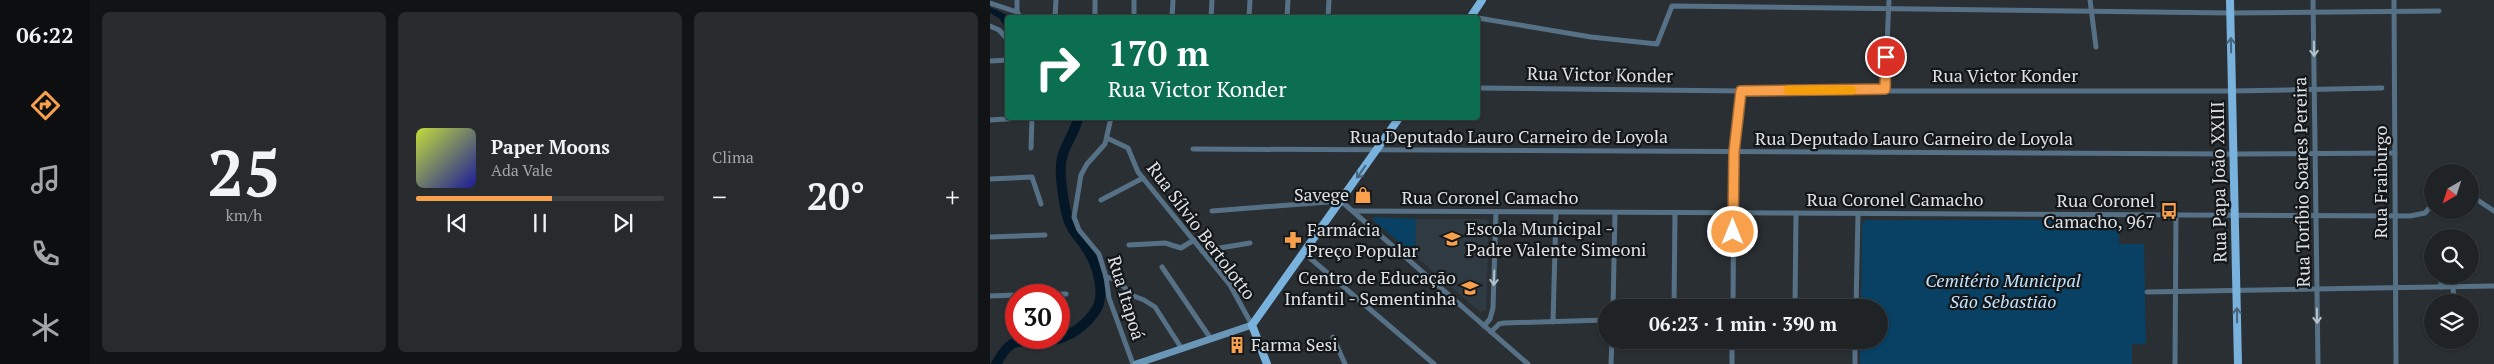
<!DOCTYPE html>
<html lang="pt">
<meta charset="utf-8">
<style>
body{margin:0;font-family:"PT Serif",serif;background:#282b2e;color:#f1f3f6;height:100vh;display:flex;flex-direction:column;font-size:19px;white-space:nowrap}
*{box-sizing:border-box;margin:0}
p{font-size:16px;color:#a2a4a7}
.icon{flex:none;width:28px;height:28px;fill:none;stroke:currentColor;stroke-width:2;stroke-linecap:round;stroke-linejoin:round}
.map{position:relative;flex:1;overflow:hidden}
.panel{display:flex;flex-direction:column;gap:12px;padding:12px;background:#121315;width:900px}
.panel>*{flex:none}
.hud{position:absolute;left:15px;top:15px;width:475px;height:105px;border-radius:5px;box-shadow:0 1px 4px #0004,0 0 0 1px #3d4043;background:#0b6e4f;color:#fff;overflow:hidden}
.needle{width:32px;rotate:219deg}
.buttons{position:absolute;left:1434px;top:164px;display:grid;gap:10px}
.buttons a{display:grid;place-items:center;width:55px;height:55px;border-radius:50%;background:#202326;box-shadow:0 1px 4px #0004,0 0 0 1px #3d4043;font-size:25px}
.speed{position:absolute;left:15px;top:284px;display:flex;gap:10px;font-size:25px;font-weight:700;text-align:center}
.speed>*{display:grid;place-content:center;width:65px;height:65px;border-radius:50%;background:#202326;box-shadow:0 1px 4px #0004,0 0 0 1px #3d4043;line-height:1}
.speed .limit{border:8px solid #d22;background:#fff;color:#111}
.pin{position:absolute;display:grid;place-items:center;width:42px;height:42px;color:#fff;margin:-21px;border:2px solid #fff;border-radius:50%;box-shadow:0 1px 5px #0007}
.me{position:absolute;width:55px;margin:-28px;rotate:0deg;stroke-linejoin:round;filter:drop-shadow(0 0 4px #0008)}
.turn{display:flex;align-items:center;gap:18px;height:105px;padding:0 20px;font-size:22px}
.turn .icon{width:65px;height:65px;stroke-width:2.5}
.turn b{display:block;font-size:35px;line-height:42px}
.big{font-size:38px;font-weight:700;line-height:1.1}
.panel .widget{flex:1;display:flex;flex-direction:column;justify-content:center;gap:8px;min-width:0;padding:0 18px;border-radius:8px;background:#282b2e}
.panel .dial{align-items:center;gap:0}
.dial b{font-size:65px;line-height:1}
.song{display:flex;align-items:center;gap:15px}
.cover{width:60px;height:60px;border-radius:8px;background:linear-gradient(135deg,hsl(70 70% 55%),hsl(240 70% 35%))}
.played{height:5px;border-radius:2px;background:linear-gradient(90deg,#f8a04b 55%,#3d4043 55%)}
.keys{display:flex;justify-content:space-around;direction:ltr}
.heat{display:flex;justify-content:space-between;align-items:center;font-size:28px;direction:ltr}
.panel .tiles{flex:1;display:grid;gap:12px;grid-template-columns:repeat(3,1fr)}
.trip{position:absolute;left:608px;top:299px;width:290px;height:50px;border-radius:25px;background:#202326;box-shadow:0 1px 4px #0004,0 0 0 1px #3d4043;font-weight:700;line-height:50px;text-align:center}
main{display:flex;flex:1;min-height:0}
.tabs{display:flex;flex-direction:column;width:90px;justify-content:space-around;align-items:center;background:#0d0e0f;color:#a2a4a7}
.tabs .icon{width:35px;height:35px}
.tabs .active{color:#f8a04b}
.tabs b{font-size:22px;color:#f1f3f6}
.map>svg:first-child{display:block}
</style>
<main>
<nav class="tabs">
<b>06:22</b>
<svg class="icon active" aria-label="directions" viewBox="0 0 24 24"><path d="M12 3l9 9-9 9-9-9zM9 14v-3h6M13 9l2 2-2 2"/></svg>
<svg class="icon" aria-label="music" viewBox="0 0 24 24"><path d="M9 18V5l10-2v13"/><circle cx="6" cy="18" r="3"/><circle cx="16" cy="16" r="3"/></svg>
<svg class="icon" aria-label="phone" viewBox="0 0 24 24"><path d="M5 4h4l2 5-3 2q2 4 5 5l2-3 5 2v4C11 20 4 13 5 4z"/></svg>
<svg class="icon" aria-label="climate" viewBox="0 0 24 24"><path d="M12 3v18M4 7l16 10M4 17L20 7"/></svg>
</nav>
<section class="panel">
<div class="tiles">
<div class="widget dial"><b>25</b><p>km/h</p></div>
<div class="widget">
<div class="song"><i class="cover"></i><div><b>Paper Moons</b><p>Ada Vale</p></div></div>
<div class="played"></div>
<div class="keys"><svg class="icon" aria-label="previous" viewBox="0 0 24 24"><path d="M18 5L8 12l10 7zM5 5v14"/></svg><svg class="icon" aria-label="pause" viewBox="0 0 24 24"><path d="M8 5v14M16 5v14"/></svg><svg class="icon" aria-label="next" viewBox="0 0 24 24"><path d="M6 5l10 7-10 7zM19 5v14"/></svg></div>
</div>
<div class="widget"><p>Clima</p>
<div class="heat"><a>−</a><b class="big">20°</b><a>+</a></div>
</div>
</div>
</section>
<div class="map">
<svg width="1504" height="364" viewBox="0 0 1504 364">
<rect width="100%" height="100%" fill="#2a2f33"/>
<!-- built -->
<path fill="#303a42" d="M426,219H496L499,221L496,310L490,312L425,256Z"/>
<!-- green -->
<g fill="#084163">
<path d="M384,217L426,219L425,256L383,220Z"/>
<path d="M875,220H1128L1129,244H1154L1156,344H1142V364H870V340H889V308L871,307L872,225Z"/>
</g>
<!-- water -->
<path fill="#031726" d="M0,7L19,16L17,30L9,18L0,13Z"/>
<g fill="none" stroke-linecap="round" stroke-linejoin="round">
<!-- river -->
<path stroke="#031726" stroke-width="10" d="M6,364C10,357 15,348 22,344C30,339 40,343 49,342C72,341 90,332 104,313C117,297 108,266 97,249C92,240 84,234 80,224C74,211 70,178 71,164C72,147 85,134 88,118"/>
<!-- minor -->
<g stroke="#567185" stroke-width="5">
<path d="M1100,0L1106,47"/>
<path d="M1323,0L1328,364"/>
<path d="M1404,0L1406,364"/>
<path d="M0,3L27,12L31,18"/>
<path d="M27,12V0"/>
<path d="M65,18L66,0"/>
<path d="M105,18V0"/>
<path d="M144,18V0"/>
<path d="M182,18L183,0"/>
<path d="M221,18L222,0"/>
<path d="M259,18L260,0"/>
<path d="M297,18L298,0"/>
<path d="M338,18L339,0"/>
<path d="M488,18L601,37L667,44L682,6L1241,13L1449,11"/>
<path d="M0,26L9,30L18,40"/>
<path d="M0,61L18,60"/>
<path d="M488,88L751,91H1242L1392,88"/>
<path d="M895,89L899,0"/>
<path d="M121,118L115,144L97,164L91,175L84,217L89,230L109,254L116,277L119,298L143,364"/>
<path d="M0,120L33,118"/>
<path d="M117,138L138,148L148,172L240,285L262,325"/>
<path d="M41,148L42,118"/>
<path d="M203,149L1243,154L1405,153"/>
<path d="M0,179L42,177L51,204"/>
<path d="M1480,195L1504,211"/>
<path d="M111,200L153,178"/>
<path d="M222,211L351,201L538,364"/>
<path d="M363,211L1420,216L1435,213L1442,205"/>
<path d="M0,237L55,235"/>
<path d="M139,245L175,243L191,248L204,240"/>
<path d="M212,251L260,243"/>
<path d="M314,253L444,364"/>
<path d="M172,267L221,339"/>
<path d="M1451,275V287"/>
<path d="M116,277L128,280L141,295L154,300L165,307L192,349"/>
<path d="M1463,287L1464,302"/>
<path d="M1157,292L1504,286"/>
<path d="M36,295L76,294"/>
<path d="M0,296L26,295"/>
<path d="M623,308L625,213"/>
<path d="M684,308L685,213"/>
<path d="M743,308L744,152L751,91"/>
<path d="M805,308L806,213"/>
<path d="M866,308L868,214"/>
<path d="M563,322L566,212"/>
<path d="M494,326L500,319L503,308L506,212"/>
<path d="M501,332L509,324L514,323L616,320"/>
<path d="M343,337L355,364"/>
<path d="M621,364L622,340"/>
<path d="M742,364V340"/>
<path d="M865,364V340"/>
<path d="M1185,364L1186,215"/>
</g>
<!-- secondary -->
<path stroke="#6a96b7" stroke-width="7" d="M146,364L262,325"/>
<!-- primary -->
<g stroke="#79b2dd" stroke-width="8">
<path d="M1240,0L1248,364"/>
<path d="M480,18L492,0"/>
<path d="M277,364L262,325L409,118"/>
</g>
</g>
<!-- one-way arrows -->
<defs><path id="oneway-shaft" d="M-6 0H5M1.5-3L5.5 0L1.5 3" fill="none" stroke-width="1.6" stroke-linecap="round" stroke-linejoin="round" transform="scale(1.25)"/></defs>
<g stroke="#46647b">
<use href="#oneway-shaft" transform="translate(1241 45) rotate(-91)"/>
<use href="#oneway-shaft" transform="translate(371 172) rotate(125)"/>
<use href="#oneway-shaft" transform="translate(1247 315) rotate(-91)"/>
</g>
<g stroke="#b4bfc8">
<use href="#oneway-shaft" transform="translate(1324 49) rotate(89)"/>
<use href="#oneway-shaft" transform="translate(504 278) rotate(92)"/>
<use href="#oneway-shaft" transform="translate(1327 316) rotate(89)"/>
</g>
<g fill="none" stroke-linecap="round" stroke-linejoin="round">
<!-- route casing -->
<g stroke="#a16831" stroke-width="12">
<path id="route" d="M743,232L744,152L751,91L895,89L896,57"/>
</g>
<!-- route -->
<use href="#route" stroke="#f8a04b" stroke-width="9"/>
<!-- slow -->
<path stroke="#f59e0b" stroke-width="9" d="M798,90H862"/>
</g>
<!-- icons -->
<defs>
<g id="shop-bare" transform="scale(1.35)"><path d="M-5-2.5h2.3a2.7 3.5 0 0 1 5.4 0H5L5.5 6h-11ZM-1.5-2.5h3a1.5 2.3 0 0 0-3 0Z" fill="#f8a04b" stroke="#141719" stroke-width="2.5" paint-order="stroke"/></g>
<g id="bus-bare" transform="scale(1.35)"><path d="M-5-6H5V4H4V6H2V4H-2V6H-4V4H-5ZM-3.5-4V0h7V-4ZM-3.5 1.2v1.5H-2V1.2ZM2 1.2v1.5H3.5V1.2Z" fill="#f8a04b" stroke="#141719" stroke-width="2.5" paint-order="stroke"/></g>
<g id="school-bare" transform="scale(1.35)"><path d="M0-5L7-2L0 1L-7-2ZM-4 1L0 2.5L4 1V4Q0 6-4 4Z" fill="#f8a04b" stroke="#141719" stroke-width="2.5" paint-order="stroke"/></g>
<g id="pharmacy-bare" transform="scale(1.35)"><path d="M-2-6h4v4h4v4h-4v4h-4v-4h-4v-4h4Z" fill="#f8a04b" stroke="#141719" stroke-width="2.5" paint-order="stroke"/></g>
<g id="building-bare" transform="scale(1.35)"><path d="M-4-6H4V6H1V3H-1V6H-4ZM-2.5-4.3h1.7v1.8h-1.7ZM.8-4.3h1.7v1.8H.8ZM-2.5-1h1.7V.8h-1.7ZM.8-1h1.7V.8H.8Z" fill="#f8a04b" stroke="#141719" stroke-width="2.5" paint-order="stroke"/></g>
</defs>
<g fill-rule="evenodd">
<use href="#shop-bare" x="373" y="195"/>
<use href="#bus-bare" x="1179" y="211"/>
<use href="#school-bare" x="462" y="239"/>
<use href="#pharmacy-bare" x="303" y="240"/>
<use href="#school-bare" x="480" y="288"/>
<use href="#building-bare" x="247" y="345"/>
</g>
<g text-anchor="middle" stroke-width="4.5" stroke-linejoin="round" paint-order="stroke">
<!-- street labels -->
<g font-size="18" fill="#dde1e4" stroke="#141719">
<text transform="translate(610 75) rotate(1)" y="6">Rua Victor Konder</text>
<text x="1015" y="82">Rua Victor Konder</text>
<text x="519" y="143">Rua Deputado Lauro Carneiro de Loyola</text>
<text x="924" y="145">Rua Deputado Lauro Carneiro de Loyola</text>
<text transform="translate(1229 182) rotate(-91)" y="6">Rua Papa João XXIII</text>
<text transform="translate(1312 182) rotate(-91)" y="6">Rua Toríbio Soares Pereira</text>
<text transform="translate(1391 182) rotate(-90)" y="6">Rua Fraiburgo</text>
<text x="500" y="204">Rua Coronel Camacho</text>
<text x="905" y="206">Rua Coronel Camacho</text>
<text transform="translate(211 231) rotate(53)" y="6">Rua Sílvio Bertolotto</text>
<text transform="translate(136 298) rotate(73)" y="6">Rua Itapoá</text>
</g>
<!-- poi labels -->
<g font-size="18" fill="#dde1e4" stroke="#141719" text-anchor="end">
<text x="359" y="201">Savege</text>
<text x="1165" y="207">Rua Coronel<tspan x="1165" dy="21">Camacho, 967</tspan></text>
<text x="476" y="235" text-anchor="start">Escola Municipal -<tspan x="476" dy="21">Padre Valente Simeoni</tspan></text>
<text x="317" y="236" text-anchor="start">Farmácia<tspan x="317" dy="21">Preço Popular</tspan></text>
<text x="466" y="284">Centro de Educação<tspan x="466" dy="21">Infantil - Sementinha</tspan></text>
<text x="261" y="351" text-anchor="start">Farma Sesi</text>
</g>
<!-- park labels -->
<g font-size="18" font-style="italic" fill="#c1e3ff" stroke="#141719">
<text x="1013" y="287">Cemitério Municipal<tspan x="1013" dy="21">São Sebastião</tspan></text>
</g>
</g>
</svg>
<div class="buttons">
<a><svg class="needle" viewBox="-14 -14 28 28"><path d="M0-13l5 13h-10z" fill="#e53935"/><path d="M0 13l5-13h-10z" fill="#a2a4a7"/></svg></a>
<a><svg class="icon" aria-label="search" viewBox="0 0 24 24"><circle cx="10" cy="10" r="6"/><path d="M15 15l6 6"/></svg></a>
<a><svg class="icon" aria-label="layers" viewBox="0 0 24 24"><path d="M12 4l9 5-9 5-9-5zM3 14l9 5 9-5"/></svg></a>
</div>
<div class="speed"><div class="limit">30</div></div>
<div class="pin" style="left:896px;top:57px;background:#d93025"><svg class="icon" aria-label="arrive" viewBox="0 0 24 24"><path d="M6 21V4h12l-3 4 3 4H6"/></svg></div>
<svg class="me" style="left:743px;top:232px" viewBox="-20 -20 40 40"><circle r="17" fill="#f8a04b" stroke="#fff" stroke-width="3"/><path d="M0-11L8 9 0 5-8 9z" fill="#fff"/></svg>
<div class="trip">06:23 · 1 min · 390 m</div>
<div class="hud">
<div class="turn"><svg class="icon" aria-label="right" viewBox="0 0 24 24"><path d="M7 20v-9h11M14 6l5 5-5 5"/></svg><div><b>170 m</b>Rua Victor Konder</div></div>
</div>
</div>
</main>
